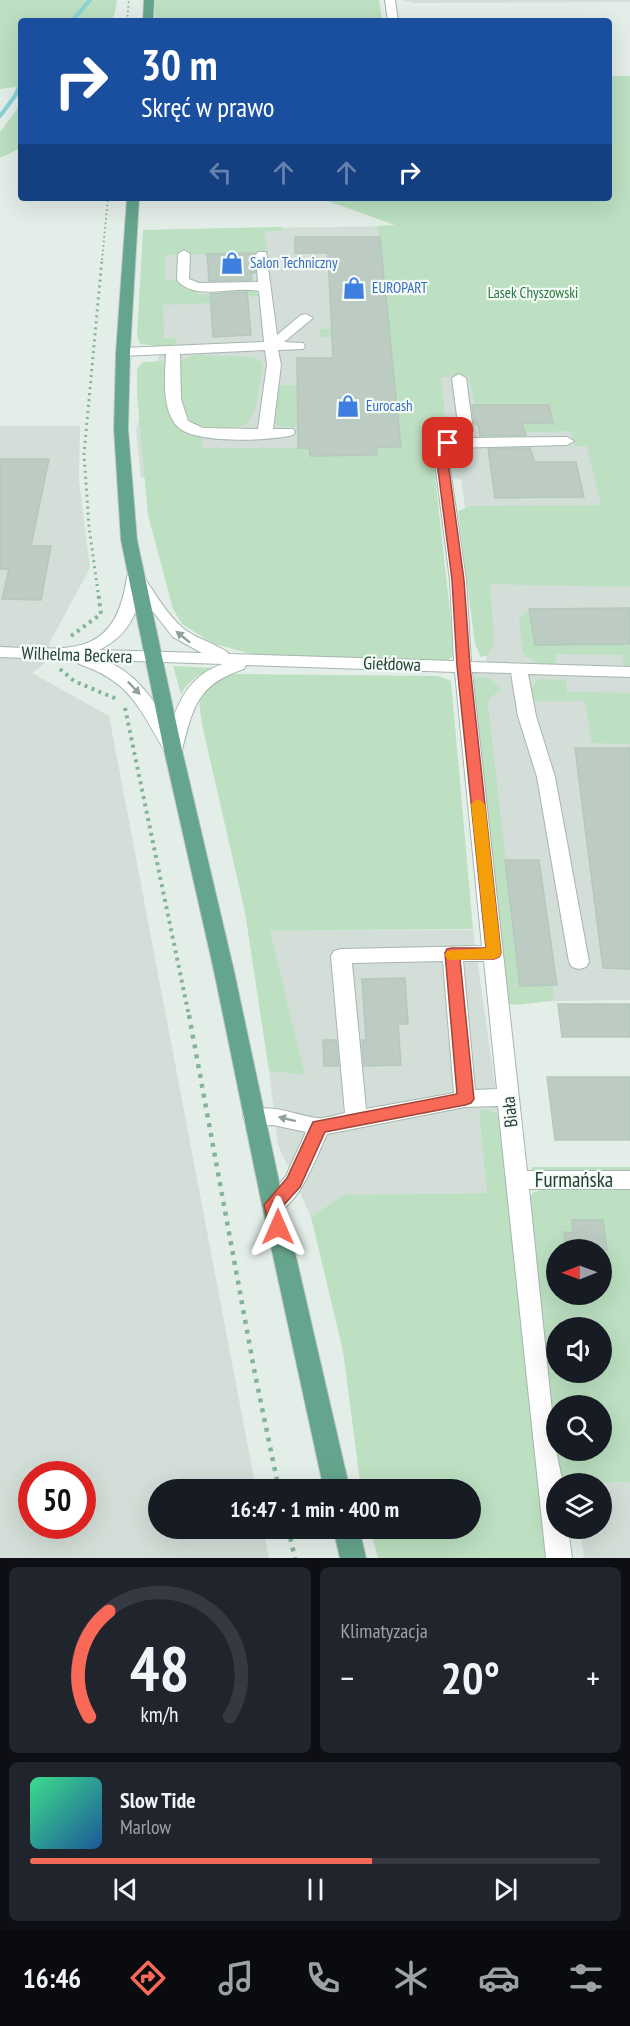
<!DOCTYPE html>
<html lang="pl">
<meta charset="utf-8">
<style>
body{margin:0;font-family:"PT Sans Narrow",sans-serif;background:#20242c;color:#f1f3f6;height:100vh;display:flex;flex-direction:column;font-size:22px;white-space:nowrap}
*{box-sizing:border-box;margin:0}
p{font-size:20px;color:#9ea1a6}
.icon{flex:none;width:33px;height:33px;fill:none;stroke:currentColor;stroke-width:2;stroke-linecap:round;stroke-linejoin:round}
.map{position:relative;height:1558px;overflow:hidden}
.panel{display:flex;flex-direction:column;gap:9px;padding:9px;background:#0d0f14;flex:1}
.panel>*{flex:none}
.banner{position:absolute;left:18px;top:18px;width:594px;height:183px;border-radius:6px;box-shadow:0 6px 24px #0002;background:#1a4fa0;color:#fff;overflow:hidden}
.needle{width:39px;rotate:269deg}
.controls{position:absolute;left:546px;top:1239px;display:grid;gap:12px}
.controls a{display:grid;place-items:center;width:66px;height:66px;border-radius:50%;background:#171b24;box-shadow:0 6px 24px #0002;font-size:30px}
.speed{position:absolute;left:18px;top:1461px;display:flex;gap:12px;font-size:30px;font-weight:700;text-align:center}
.speed>*{display:grid;place-content:center;width:78px;height:78px;border-radius:50%;background:#171b24;box-shadow:0 6px 24px #0002;line-height:1}
.speed .limit{border:9px solid #d22;background:#fff;color:#111}
.pin{position:absolute;display:grid;place-items:center;width:51px;height:51px;color:#fff;margin:-26px;border-radius:12px;box-shadow:0 3px 9px #0006}
.me{position:absolute;width:66px;margin:-33px;rotate:0deg;stroke-linejoin:round;filter:drop-shadow(0 0 4px #0008)}
.turn{display:flex;align-items:center;gap:21px;height:126px;padding:0 24px;font-size:27px}
.turn .icon{width:78px;height:78px;stroke-width:2.5}
.turn b{display:block;font-size:42px;line-height:51px}
.lanes{display:flex;align-items:center;height:57px;padding:0 24px;background:#0003;justify-content:center;gap:30px;direction:ltr}
.lanes .off{opacity:.35}
.big{font-size:45px;font-weight:700;line-height:1.1}
.panel .card{flex:1;display:flex;flex-direction:column;justify-content:center;gap:9px;min-width:0;padding:0 21px;border-radius:9px;background:#20242c}
.panel .dial{align-items:center;gap:0}
.dial svg{height:156px;overflow:visible;fill:none;stroke:#363941;stroke-width:7;stroke-linecap:round;text-anchor:middle}
.dial text{fill:#f1f3f6;stroke:none}
.song{display:flex;align-items:center;gap:18px}
.cover{width:72px;height:72px;border-radius:9px;background:linear-gradient(135deg,hsl(150 70% 55%),hsl(210 70% 35%))}
.played{height:6px;border-radius:3px;background:linear-gradient(90deg,#f86958 60%,#363941 60%)}
.keys{display:flex;justify-content:space-around;direction:ltr}
.heat{display:flex;justify-content:space-between;align-items:center;font-size:33px;direction:ltr}
.panel .tiles{flex:1;display:grid;gap:9px;grid-template-columns:1fr 1fr}
.card:last-child{grid-column:span 2}
.trip{position:absolute;left:148px;top:1479px;width:333px;height:60px;border-radius:30px;background:#171b24;box-shadow:0 6px 24px #0002;font-weight:700;line-height:60px;text-align:center}
.menu{display:flex;height:96px;justify-content:space-around;align-items:center;background:#090b0e;color:#9ea1a6}
.menu .icon{width:42px;height:42px}
.menu .active{color:#f86958}
.menu b{font-size:27px;color:#f1f3f6}
.map>svg:first-child{display:block}
</style>
<div class="map">
<svg width="630" height="1558" viewBox="0 0 630 1558">
<rect width="100%" height="100%" fill="#e4eee8"/>
<!-- built -->
<g fill="#d2ded7" fill-rule="evenodd">
<path d="M402,0H630V2L414,3Z"/>
<path d="M397,226L530,393L630,448V1000L499,1002L463,666H487L461,479L141,478L136,429L159,356L143,230Z"/>
<path d="M0,426H80L79,481L90,568L51,640L45,663L32,673L109,716L256,1489L159,1490V1528L263,1529L269,1558H0ZM32,1474H82V1526H32Z"/>
<path d="M473,930L500,1120L479,1113L487,1193L343,1195L311,1217L278,1145L269,1071L305,1075L270,931Z"/>
<path d="M630,1482V1558H584L580,1529L602,1528V1484L598,1483Z"/>
</g>
<!-- green -->
<g fill="#bce0c1" fill-rule="evenodd">
<path d="M0,0H117L114,16L110,21H21V86L0,89Z"/>
<path d="M155,0H379L382,21H155Z"/>
<path d="M609,76H630V587L490,584L494,643L488,655L481,657L475,644L458,511L471,506L601,505L587,446H575L571,431L525,432L523,423H553L549,405H475L469,377H441L447,439H431L454,649L452,657L446,661L255,655L212,643L182,624L173,609L148,515L137,394V369L143,362L163,361L166,366C167,401 159,427 202,435V448H309L310,456L377,455L376,447H401L393,357L392,353L389,352L387,337H319L320,329L389,327L378,226L395,225L319,198H609Z"/>
<path d="M21,98V148L0,158V132L17,109Z"/>
<path d="M281,227L282,231H264L268,253L165,255V280H176L185,289L198,291L199,295L243,294V289L254,290L259,296L211,298L210,303L163,305L164,338H176L177,343L169,347L140,344L137,335L143,230Z"/>
<path d="M194,355L253,357L263,363L256,407L246,425C235,428 224,428 213,427C175,427 183,390 180,361Z"/>
<path d="M277,385H298V427H278L275,423Z"/>
<path d="M529,609L536,645L630,644V667L624,665L622,655L555,654L556,663C545,668 531,661 523,653L519,620Z"/>
<path d="M173,666L214,668C200,673 188,681 181,694Z"/>
<path d="M231,674L439,676L451,681L473,929L270,931L305,1075L269,1071L245,912L203,729C197,693 195,688 231,674Z"/>
<path d="M476,677L489,678L502,690L489,698L488,705L520,985H553L554,997L551,1001C539,1002 515,1007 505,1003L472,680Z"/>
<path d="M539,679L566,680L567,692L630,693V744L592,743L585,701H532L529,690Z"/>
<path d="M482,1109L496,1113L505,1127L552,1558H378L370,1529L471,1528V1490L361,1489L343,1351L311,1217L343,1195L487,1193L479,1113Z"/>
<path d="M532,1167H630V1177L533,1178Z"/>
<path d="M546,1188H630V1482L570,1484L558,1480L529,1197L534,1192ZM556,1250H602V1294H556ZM556,1328H602V1372H556ZM556,1406H602V1450H556Z"/>
</g>
<g fill="none" stroke-linecap="round" stroke-linejoin="round">
<!-- stream -->
<g stroke="#89d3d5" stroke-width="4">
<path d="M72,21L90,0"/>
<path d="M0,116L15,96L21,83"/>
</g>
</g>
<!-- building -->
<g fill="#bcccc3" stroke="#b5c8be" stroke-width="1.5">
<path d="M295,237H380L401,447H376L377,455L310,456L309,448H298L297,358H333L328,253H295Z"/>
<path d="M255,253V273H251L252,280L209,281L207,254Z"/>
<path d="M247,292L251,335L213,337L210,294Z"/>
<path d="M472,405H549L553,423H522L526,435L480,436L478,424H474Z"/>
<path d="M530,448L535,462H576L584,497L495,498L488,449Z"/>
<path d="M0,459H49L31,546H51L41,600L2,599L9,569H0Z"/>
<path d="M630,608V644L535,645L529,609Z"/>
<path d="M575,748H630V969L603,968Z"/>
<path d="M505,860H539L557,985L520,986Z"/>
<path d="M405,978L408,1024H398L401,1065L364,1066L362,1040H366L362,979Z"/>
<path d="M558,1004H630V1037H562Z"/>
<path d="M323,1040H336L339,1066H324Z"/>
<path d="M547,1077H630V1140H555Z"/>
<path d="M572,1220H603L607,1250H566L564,1232L573,1233Z"/>
</g>
<g fill="none" stroke-linecap="round" stroke-linejoin="round">
<!-- minor casing -->
<g stroke="#a6b6ae" stroke-width="2">
<g id="minor">
<path d="M385,0H395L398,21H388Z"/>
<path d="M184,250L190,254L189,279L199,283L258,282L256,255L258,252H266L277,335L301,315L306,314L313,318L284,342L303,343L305,346L303,349L278,350L281,365L273,429H293L295,432L293,435C270,441 195,444 178,427C161,410 165,376 166,354L123,356L116,352L123,348L264,342L259,291C235,285 194,302 177,280L178,254ZM265,350L267,365L258,429L203,428L188,421L181,399L180,354Z"/>
<path d="M459,374L466,378L473,431L468,438L567,437L574,441L567,445L450,448L448,454L466,580L471,662L630,667V677L528,674L536,716L555,777L589,962L586,967L579,969L572,967L569,962L537,777L518,716L511,673L472,672L527,1171H630V1189H529L556,1450L563,1484H556V1528H568L572,1558H546L498,1106L465,1107L327,1134C317,1155 294,1222 265,1212L262,1205L286,1176L306,1132L273,1125L254,1126L246,1123L243,1117L246,1111C271,1103 292,1114 316,1118C325,1119 336,1115 345,1113L331,956L334,951L341,949L482,946L455,672L246,665L244,669C198,684 193,706 182,750L179,754H167C139,710 134,683 79,664L77,660L0,657V647C68,649 116,660 127,576L135,571L141,573C154,591 166,614 184,629C195,638 224,647 229,654L454,661L450,580L434,454L439,443L459,431L452,378ZM140,595L173,637L202,653L99,650C123,638 135,621 140,595ZM103,660L223,664C192,674 179,698 170,728C154,700 135,671 103,660ZM443,961L454,1093L366,1109L352,963ZM463,961H484L497,1089L475,1090Z"/>
</g>
</g>
<!-- major casing -->
<g stroke="#c1cac6" stroke-width="2">
<g id="major">
<path d="M144,0H154L153,21H143Z"/>
<path d="M127,198H139L130,352L128,429L137,540L182,750L234,971L284,1205L350,1490H324L262,1205L214,971L164,750L121,540L114,429L116,352Z"/>
<path d="M333,1528H359L366,1558H340Z"/>
</g>
</g>
<!-- path-far3 -->
<g stroke="#83b39d" stroke-width="2" stroke-dasharray="1.5 3" stroke-linecap="butt">
<path d="M127,21L129,0"/>
<path d="M102,260L108,198"/>
</g>
<!-- path-far2 -->
<path stroke="#83b39d" stroke-width="3" stroke-dasharray="2 4" stroke-linecap="butt" d="M98,592L89,527L84,454L102,259"/>
<!-- path-far1 -->
<g stroke="#83b39d" stroke-width="4" stroke-dasharray="3 4.5" stroke-linecap="butt">
<path d="M71,636L101,614L98,591"/>
<path d="M60,669L74,681L119,700"/>
<path d="M125,708L189,1016"/>
</g>
<!-- path -->
<g stroke="#83b39d" stroke-width="4.5" stroke-dasharray="4 6" stroke-linecap="butt">
<path d="M189,1015L255,1374L279,1490"/>
<path d="M288,1528L295,1558"/>
</g>
<!-- minor -->
<use href="#minor" fill="#fff" fill-rule="evenodd"/>
<!-- major -->
<use href="#major" fill="#66a58d" fill-rule="evenodd"/>
</g>
<!-- one-way arrows -->
<defs><path id="oneway-solid" d="M-6-.8H1V-3.2L6.5 0L1 3.2V.8H-6Z" transform="scale(1.5)"/></defs>
<g fill="#90a09a">
<use href="#oneway-solid" transform="translate(183 637) rotate(-141)"/>
<use href="#oneway-solid" transform="translate(134 688) rotate(46)"/>
<use href="#oneway-solid" transform="translate(287 1119) rotate(-166)"/>
</g>
<!-- route -->
<path fill="#f86958" stroke="#a14439" stroke-width="1.5" d="M448,440L454,443L447,454L464,580L470,666L501,953L499,957L494,959H460L474,1099L471,1103L465,1105L325,1132L300,1187L282,1207L286,1227L284,1232L278,1234L271,1232L264,1205L287,1178L313,1122L457,1094L445,953L447,949L452,948H486L457,666L452,580L436,454L438,447Z"/>
<!-- slow -->
<path fill="#f59e0b" d="M478,799L485,804L501,953L499,957L494,959L452,960L447,959L445,955L447,951L486,948L471,804Z"/>
<!-- icons -->
<defs>
<g id="shop-bare" transform="scale(1.8)"><path d="M-5-2.5h2.3a2.7 3.5 0 0 1 5.4 0H5L5.5 6h-11ZM-1.5-2.5h3a1.5 2.3 0 0 0-3 0Z" fill="#3f7fe0" stroke="#f4faf6" stroke-width="2.5" paint-order="stroke"/></g>
</defs>
<g fill-rule="evenodd">
<use href="#shop-bare" x="232" y="263"/>
<use href="#shop-bare" x="354" y="288"/>
<use href="#shop-bare" x="348" y="406"/>
</g>
<g text-anchor="middle" stroke-width="4.5" stroke-linejoin="round" paint-order="stroke">
<!-- far-shop labels -->
<g font-size="15" fill="#366cbe" stroke="#f4faf6" text-anchor="start">
<text x="250" y="268">Salon Techniczny</text>
<text x="372" y="293">EUROPART</text>
<text x="366" y="411">Eurocash</text>
</g>
<!-- far-park labels -->
<g font-size="15" fill="#2a793e" stroke="#f4faf6">
<text x="533" y="298">Lasek Chyszowski</text>
</g>
<!-- street labels -->
<g font-size="18" fill="#224034" stroke="#f4faf6">
<text transform="translate(77 655) rotate(2)" y="6">Wilhelma Beckera</text>
<text transform="translate(392 664) rotate(2)" y="6">Giełdowa</text>
<text transform="translate(510 1112) rotate(-96)" y="6">Biała</text>
</g>
<!-- near-street labels -->
<g font-size="21" fill="#224034" stroke="#f4faf6">
<text x="574" y="1187">Furmańska</text>
</g>
</g>
</svg>
<div class="controls">
<a><svg class="needle" viewBox="-14 -14 28 28"><path d="M0-13l5 13h-10z" fill="#e53935"/><path d="M0 13l5-13h-10z" fill="#9ea1a6"/></svg></a>
<a><svg class="icon" aria-label="sound" viewBox="0 0 24 24"><path d="M4 9h4l5-4v14l-5-4H4zM17 9q2 3 0 6"/></svg></a>
<a><svg class="icon" aria-label="search" viewBox="0 0 24 24"><circle cx="10" cy="10" r="6"/><path d="M15 15l6 6"/></svg></a>
<a><svg class="icon" aria-label="layers" viewBox="0 0 24 24"><path d="M12 4l9 5-9 5-9-5zM3 14l9 5 9-5"/></svg></a>
</div>
<div class="speed"><div class="limit">50</div></div>
<div class="pin" style="left:448px;top:443px;background:#d93025"><svg class="icon" aria-label="arrive" viewBox="0 0 24 24"><path d="M6 21V4h12l-3 4 3 4H6"/></svg></div>
<svg class="me" style="left:278px;top:1227px" viewBox="-20 -20 40 40"><path d="M0-17L14 15 0 8-14 15z" fill="#f86958" stroke="#fff" stroke-width="4"/></svg>
<div class="trip">16:47 · 1 min · 400 m</div>
<div class="banner">
<div class="turn"><svg class="icon" aria-label="right" viewBox="0 0 24 24"><path d="M7 20v-9h11M14 6l5 5-5 5"/></svg><div><b>30 m</b>Skręć w prawo</div></div>
<div class="lanes"><svg class="icon off" aria-label="left" viewBox="0 0 24 24"><path d="M17 20v-9H6M10 6l-5 5 5 5"/></svg><svg class="icon off" aria-label="ahead" viewBox="0 0 24 24"><path d="M12 20V5M6 11l6-6 6 6"/></svg><svg class="icon off" aria-label="ahead" viewBox="0 0 24 24"><path d="M12 20V5M6 11l6-6 6 6"/></svg><svg class="icon" aria-label="right" viewBox="0 0 24 24"><path d="M7 20v-9h11M14 6l5 5-5 5"/></svg></div>
</div>
</div>
<section class="panel">
<div class="tiles">
<div class="card dial"><svg viewBox="0 0 100 80">
<path d="M14 69A42 42 0 1 1 86 69"/>
<path d="M14 69A42 42 0 0 1 24 15" stroke="#f86958"/>
<text x="50" y="56" font-size="32" font-weight="700">48</text>
<text x="50" y="72" font-size="11">km/h</text>
</svg></div>
<div class="card"><p>Klimatyzacja</p>
<div class="heat"><a>−</a><b class="big">20°</b><a>+</a></div>
</div>
<div class="card">
<div class="song"><i class="cover"></i><div><b>Slow Tide</b><p>Marlow</p></div></div>
<div class="played"></div>
<div class="keys"><svg class="icon" aria-label="previous" viewBox="0 0 24 24"><path d="M18 5L8 12l10 7zM5 5v14"/></svg><svg class="icon" aria-label="pause" viewBox="0 0 24 24"><path d="M8 5v14M16 5v14"/></svg><svg class="icon" aria-label="next" viewBox="0 0 24 24"><path d="M6 5l10 7-10 7zM19 5v14"/></svg></div>
</div>
</div>
</section>
<nav class="menu">
<b>16:46</b>
<svg class="icon active" aria-label="directions" viewBox="0 0 24 24"><path d="M12 3l9 9-9 9-9-9zM9 14v-3h6M13 9l2 2-2 2"/></svg>
<svg class="icon" aria-label="music" viewBox="0 0 24 24"><path d="M9 18V5l10-2v13"/><circle cx="6" cy="18" r="3"/><circle cx="16" cy="16" r="3"/></svg>
<svg class="icon" aria-label="phone" viewBox="0 0 24 24"><path d="M5 4h4l2 5-3 2q2 4 5 5l2-3 5 2v4C11 20 4 13 5 4z"/></svg>
<svg class="icon" aria-label="climate" viewBox="0 0 24 24"><path d="M12 3v18M4 7l16 10M4 17L20 7"/></svg>
<svg class="icon" aria-label="car" viewBox="0 0 24 24"><path d="M5 17H2v-5l4-1 3-4h7l3 4 3 1v5h-3M9 17h6M6 11h13"/><circle cx="7" cy="17" r="2"/><circle cx="17" cy="17" r="2"/></svg>
<svg class="icon" aria-label="filters" viewBox="0 0 24 24"><path d="M4 7h16M4 17h16"/><circle cx="9" cy="7" r="2"/><circle cx="15" cy="17" r="2"/></svg>
</nav>
